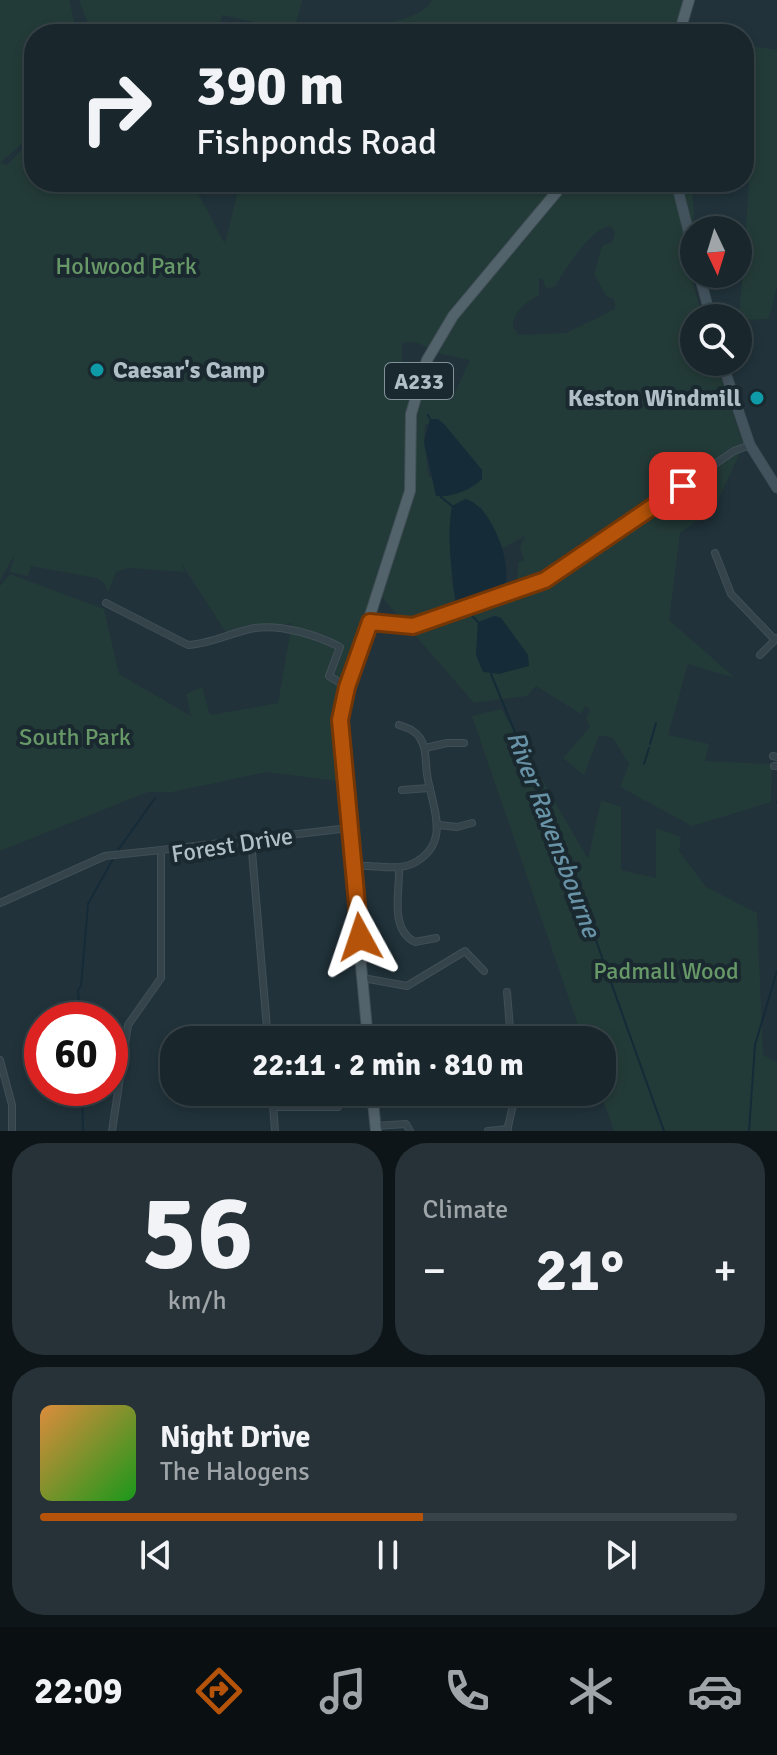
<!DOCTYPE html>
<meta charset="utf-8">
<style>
body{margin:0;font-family:Signika,sans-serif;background:#263238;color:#f1f3f6;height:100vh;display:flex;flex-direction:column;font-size:30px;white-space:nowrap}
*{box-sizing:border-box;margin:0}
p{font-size:26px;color:#9fa5a9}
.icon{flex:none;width:44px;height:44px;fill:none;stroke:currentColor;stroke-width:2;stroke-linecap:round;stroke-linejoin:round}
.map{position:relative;height:1131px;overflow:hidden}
.drawer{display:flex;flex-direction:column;gap:12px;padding:12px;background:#0e1518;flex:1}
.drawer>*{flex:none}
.top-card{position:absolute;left:24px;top:24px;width:730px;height:168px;border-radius:32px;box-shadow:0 4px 12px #0003,0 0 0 2px #374348;background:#19262c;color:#f1f3f6;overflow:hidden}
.needle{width:52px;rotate:176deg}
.fabs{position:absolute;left:680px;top:216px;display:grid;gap:16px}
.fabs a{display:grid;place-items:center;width:72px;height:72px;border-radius:50%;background:#19262c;box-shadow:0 4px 12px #0003,0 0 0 2px #374348;font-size:40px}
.speed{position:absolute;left:24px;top:1002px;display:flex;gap:16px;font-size:40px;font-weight:700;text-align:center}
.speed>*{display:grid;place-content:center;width:104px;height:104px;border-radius:50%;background:#19262c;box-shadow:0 4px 12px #0003,0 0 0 2px #374348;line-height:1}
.speed .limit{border:12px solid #d22;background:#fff;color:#111}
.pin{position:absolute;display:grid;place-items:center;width:68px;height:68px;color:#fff;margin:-34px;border-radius:16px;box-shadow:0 4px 12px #0006}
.me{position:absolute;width:88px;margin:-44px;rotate:355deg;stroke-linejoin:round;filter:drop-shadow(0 0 6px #0008)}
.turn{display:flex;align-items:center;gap:28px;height:168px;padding:0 40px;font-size:36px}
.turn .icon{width:104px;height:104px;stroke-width:2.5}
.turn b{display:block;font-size:56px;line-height:68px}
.big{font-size:60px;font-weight:700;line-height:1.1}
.drawer .card{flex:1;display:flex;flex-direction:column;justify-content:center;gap:12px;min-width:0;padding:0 28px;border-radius:32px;background:#263238}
.drawer .dial{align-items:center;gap:0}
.dial b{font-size:104px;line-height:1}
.song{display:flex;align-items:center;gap:24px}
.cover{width:96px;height:96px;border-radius:12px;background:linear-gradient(135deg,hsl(30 70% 55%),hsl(120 70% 35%))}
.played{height:8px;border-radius:4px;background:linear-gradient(90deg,#b45309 55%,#374348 55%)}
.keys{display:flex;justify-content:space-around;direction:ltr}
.heat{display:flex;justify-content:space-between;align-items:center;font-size:44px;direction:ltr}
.drawer .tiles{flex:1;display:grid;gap:12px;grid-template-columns:1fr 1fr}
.card:last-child{grid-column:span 2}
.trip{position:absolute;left:160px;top:1026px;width:456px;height:80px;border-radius:32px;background:#19262c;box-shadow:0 4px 12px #0003,0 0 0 2px #374348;font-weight:700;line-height:80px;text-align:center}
.tabs{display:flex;height:128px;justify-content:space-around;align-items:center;background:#0a0f12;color:#9fa5a9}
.tabs .icon{width:56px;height:56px}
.tabs .active{color:#b45309}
.tabs b{font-size:36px;color:#f1f3f6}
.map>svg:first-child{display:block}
</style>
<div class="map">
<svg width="777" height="1131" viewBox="0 0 777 1131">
<rect width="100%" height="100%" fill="#21323a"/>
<!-- green -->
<g fill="#233b38" fill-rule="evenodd">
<path d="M0,0H69L75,24L64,34H34V133L0,163L7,165L34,137V182H192L225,244L240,182H559L550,193L556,201L571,182H691L694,211L690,273L703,318H694V362H716L743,442L736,449L739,455L714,509L680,533L669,620L735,678L688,664L668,735L709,744L705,761L772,764L771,802L692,826L620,787L629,764L613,738L599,735L584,775L563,758L590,727L586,718L590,710L585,706L581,714L536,686L527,696L474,703L380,595L334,703L338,781L266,772L172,792H148L0,851V586L10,574L104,609L119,674L191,716L186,694L202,687L210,715L278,703L292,623L227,634L180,561L185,572L128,568L116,572L108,592L104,583L96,578L31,566L28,576L10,572L15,553L0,581ZM610,226L615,232L613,241L602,246L594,274L607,297L614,299L615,309L566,333L519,335L513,327C514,309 525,304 539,295V279L542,278L546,288L555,287C566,268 589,230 610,226ZM416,342L441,354L470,360L451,401L424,389L411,390L402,360V343ZM425,424H444L482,470L429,477L424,442ZM481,507L503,548L525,536L520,547L524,561L518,562L517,586L532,582L518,591L517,596L509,595L464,610L456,604L452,584L451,524ZM495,616L501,618L528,655H476L478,622Z"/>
<path d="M79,0H302L294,31L222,15L218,34H67L87,22Z"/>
<path d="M432,0H685L674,34H302L303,31C333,28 417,29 432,0Z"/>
<path d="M744,45L777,50V285L769,319L739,320L749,184L744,173Z"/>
<path d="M501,709L588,859L601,800L621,807V870L656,878V828L681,837L679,851L706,887L757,913L763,1055L777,1062V1131H614L600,1092L602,1040H583L472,716Z"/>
</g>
<!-- water -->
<g fill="#152b38">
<path d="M430,419H438L444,424L482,470V479C472,490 450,498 436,496L424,442Z"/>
<path d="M465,499C492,505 514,566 504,590L462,605L456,604C452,573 446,537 452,506Z"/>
<path d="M495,616L501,618L528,655L529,666L499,674L483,672L476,655L478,622Z"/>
</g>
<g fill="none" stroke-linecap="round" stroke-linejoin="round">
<!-- stream -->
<g stroke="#152b38" stroke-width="2">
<path d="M428,415L430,419"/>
<path d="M441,497L452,506"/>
<path d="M462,605L478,622"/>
<path d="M491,674L567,859L664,1131"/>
<path d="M650,744L656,723"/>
<path d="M644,764L649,748"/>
<path d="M777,802V803"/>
<path d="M116,853L155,798"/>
<path d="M80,1020L78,990L81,986L88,904L113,859"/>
<path d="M82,1088L83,1131"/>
<path d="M749,1131L755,1045L777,971"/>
</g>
<!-- street casing -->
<g stroke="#414f57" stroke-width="8">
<g id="street">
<path d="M715,553L731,594L775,640"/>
<path d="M106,603L188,645C211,644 232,632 255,628C281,624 317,635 340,647L329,676L347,687"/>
<path d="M370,622L413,626L545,580L734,451L750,445"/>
<path d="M760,655L777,638"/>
<path d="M425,748L447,743H464"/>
<path d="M773,756L777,757"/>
<path d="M774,766H777"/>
<path d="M402,790L430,788"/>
<path d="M439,825L457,827L472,823"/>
<path d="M251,840L268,1040"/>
<path d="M353,866C373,864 396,872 414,863C453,842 431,805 427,774C425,761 427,749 420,738C415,730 407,728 399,725"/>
<path d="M399,868C400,891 389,929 415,942L436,938"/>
<path d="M0,903L105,856L161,850"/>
<path d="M363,978L407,986L465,951L484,971"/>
<path d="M507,992L511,1040"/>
<path d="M467,1040L510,1036"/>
<path d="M0,1060L12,1105V1131"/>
<path d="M272,1092L275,1131"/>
<path d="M274,1107H338"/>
<path d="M375,1126L406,1124L410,1131"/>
<path d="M112,1131L128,1025L161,978V850L349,828"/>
<path d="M488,1131L508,1129"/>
<path d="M507,1131L516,1092"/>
</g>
</g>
<!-- secondary casing -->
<g stroke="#414f57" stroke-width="11">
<g id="secondary">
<path d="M676,182L694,253"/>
<path d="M699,274L711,318"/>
<path d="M722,362L750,445L777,488"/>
</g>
</g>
<!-- primary casing -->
<g stroke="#414f57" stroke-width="12">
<g id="primary">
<path d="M679,34L689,0"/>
<path d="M368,1040L340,741L347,687L410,491L411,414L427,360L453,316L565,182"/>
<path d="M372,1092L376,1131"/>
</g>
</g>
<!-- street -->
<use href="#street" stroke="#35434b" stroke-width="6"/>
<!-- secondary -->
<use href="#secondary" stroke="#43535e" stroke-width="9"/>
<!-- primary -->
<use href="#primary" stroke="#53636b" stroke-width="10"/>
</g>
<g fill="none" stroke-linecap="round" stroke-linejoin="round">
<!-- route casing -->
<g stroke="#753606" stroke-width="20">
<path id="route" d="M360,937L340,720L347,687L370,622L413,626L545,580L683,486"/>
</g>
<!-- route -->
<use href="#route" stroke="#b45309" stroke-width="14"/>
</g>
<!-- markers -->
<g fill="#0f9aa8" stroke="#1a282f" stroke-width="3">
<circle cx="97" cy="370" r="8"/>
<circle cx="757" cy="398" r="8"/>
</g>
<g text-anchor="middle" stroke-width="8" stroke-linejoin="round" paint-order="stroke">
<!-- shield labels -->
<rect fill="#1a282f" stroke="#839199" stroke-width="2" x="385" y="363" width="68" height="36" rx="6"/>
<g font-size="22" font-weight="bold" fill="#b0bec7">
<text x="419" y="389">A233</text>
</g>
<!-- park labels -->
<g font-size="24" fill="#679867" stroke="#1a282f">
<text x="126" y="274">Holwood Park</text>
<text x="75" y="745">South Park</text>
<text x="666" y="979">Padmall Wood</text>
</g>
<!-- poi labels -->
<g font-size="24" font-weight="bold" fill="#b0bec7" stroke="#1a282f" text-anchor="start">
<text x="113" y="378">Caesar's Camp</text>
<text x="741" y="406" text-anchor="end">Keston Windmill</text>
</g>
<!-- street labels -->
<g font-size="24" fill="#b0bec7" stroke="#1a282f">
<text transform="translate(232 845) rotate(-9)" y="8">Forest Drive</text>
</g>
<!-- water labels -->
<g font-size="26" font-style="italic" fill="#6892a6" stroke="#1a282f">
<text transform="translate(554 834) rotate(69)" y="9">River Ravensbourne</text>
</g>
</g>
</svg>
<div class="fabs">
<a><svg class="needle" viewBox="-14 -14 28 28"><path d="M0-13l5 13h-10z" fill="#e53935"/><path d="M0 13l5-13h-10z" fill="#9fa5a9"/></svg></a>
<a><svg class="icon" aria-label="search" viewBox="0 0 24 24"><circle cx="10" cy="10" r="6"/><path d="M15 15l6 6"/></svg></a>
</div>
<div class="speed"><div class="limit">60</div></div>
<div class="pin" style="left:683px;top:486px;background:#d93025"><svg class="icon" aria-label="arrive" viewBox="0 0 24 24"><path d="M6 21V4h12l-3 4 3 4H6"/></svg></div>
<svg class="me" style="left:360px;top:937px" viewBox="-20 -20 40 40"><path d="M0-17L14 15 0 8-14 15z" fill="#b45309" stroke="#fff" stroke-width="4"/></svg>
<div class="trip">22:11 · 2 min · 810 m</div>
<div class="top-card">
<div class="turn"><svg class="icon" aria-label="right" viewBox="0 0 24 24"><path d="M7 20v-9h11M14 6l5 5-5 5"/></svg><div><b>390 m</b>Fishponds Road</div></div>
</div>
</div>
<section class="drawer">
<div class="tiles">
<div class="card dial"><b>56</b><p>km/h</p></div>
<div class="card"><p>Climate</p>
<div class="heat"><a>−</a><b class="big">21°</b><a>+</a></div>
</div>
<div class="card">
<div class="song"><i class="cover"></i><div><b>Night Drive</b><p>The Halogens</p></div></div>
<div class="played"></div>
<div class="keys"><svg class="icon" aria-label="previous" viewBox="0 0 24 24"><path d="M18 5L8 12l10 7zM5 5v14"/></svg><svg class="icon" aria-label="pause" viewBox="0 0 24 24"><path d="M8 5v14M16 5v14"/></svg><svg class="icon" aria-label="next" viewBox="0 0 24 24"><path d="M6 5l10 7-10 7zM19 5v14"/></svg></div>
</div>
</div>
</section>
<nav class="tabs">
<b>22:09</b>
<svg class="icon active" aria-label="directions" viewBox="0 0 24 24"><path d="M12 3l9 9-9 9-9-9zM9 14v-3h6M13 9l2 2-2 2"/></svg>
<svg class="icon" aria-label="music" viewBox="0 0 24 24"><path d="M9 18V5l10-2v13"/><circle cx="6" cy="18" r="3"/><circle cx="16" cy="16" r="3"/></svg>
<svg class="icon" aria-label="phone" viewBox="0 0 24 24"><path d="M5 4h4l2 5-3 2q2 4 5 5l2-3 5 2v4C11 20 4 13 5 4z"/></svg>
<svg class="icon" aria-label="climate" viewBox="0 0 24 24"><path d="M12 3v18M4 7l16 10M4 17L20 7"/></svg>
<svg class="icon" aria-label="car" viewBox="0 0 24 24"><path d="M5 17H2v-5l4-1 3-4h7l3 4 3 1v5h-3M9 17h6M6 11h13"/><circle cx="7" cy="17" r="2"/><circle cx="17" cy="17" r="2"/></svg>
</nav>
